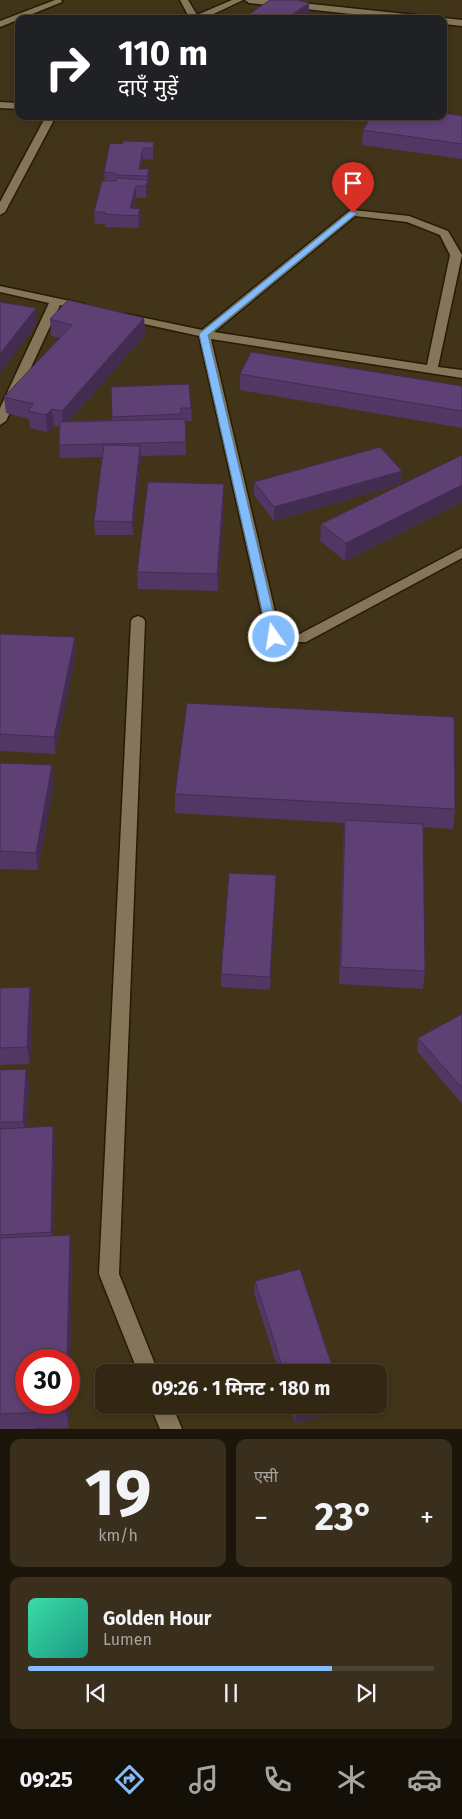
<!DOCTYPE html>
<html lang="hi">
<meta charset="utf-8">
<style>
body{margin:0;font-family:"Fira Sans","Noto Sans Devanagari",sans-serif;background:#392f1c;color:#f1f3f6;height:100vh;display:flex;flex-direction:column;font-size:19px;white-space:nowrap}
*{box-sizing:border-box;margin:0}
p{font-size:16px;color:#a8a5a0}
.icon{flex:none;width:28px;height:28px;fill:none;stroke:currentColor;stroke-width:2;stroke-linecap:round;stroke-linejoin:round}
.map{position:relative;height:1429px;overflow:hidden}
.panel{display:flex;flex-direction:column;gap:10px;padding:10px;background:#1b150a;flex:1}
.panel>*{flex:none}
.guide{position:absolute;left:15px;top:15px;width:432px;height:105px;border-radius:10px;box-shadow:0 2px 8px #0003,0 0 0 1px #4c4433;background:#202124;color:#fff;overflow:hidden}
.speed{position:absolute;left:15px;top:1349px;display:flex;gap:10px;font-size:25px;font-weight:700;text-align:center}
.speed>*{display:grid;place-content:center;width:65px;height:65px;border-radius:50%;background:#312713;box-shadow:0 2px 8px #0003,0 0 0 1px #4c4433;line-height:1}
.speed .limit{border:8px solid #d22;background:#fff;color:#111}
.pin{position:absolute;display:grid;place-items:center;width:42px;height:42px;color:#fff;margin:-51px -21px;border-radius:50% 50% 50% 0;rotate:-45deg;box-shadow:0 0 5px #0007}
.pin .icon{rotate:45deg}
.me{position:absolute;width:55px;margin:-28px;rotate:347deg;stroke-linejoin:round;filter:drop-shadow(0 0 4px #0008)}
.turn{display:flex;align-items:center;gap:18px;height:105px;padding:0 20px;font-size:22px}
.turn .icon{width:65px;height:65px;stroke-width:2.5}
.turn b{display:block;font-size:35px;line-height:42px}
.big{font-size:38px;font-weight:700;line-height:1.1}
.panel .tile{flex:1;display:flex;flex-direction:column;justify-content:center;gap:8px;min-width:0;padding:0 18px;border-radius:10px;background:#392f1c}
.panel .dial{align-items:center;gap:0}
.dial b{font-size:65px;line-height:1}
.song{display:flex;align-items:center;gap:15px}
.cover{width:60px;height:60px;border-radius:8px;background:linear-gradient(135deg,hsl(160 70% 55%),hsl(170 70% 35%))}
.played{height:5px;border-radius:2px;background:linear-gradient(90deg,#82bcfa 75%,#4c4433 75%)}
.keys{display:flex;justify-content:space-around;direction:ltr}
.heat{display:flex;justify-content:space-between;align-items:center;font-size:28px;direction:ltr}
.panel .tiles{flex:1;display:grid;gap:10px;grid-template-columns:1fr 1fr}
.tile:last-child{grid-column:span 2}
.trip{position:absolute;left:95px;top:1364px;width:292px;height:50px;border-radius:10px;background:#312713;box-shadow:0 2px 8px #0003,0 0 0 1px #4c4433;font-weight:700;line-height:50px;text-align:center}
.menu{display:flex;height:80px;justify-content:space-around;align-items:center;background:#141008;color:#a8a5a0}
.menu .icon{width:35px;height:35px}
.menu .current{color:#82bcfa}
.menu b{font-size:22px;color:#f1f3f6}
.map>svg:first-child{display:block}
</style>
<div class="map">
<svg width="462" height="1429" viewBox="0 0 462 1429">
<rect width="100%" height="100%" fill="#413419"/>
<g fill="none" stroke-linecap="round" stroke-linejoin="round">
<!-- minor casing -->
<g stroke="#271b02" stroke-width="3">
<g id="minor">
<path d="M55,0H61L62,2L0,27V21Z"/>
<path d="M180,0H188L197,15L232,0H243L203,19H190Z"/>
<path d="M245,0H273L425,16L429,19H398L249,3Z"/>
<path d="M444,18L462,20V26L444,24L442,19Z"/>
<path d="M0,102L19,103V109L0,108Z"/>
<path d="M46,116H56L5,212L0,215V202Z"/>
<path d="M353,210L409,216L448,231L462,255L438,367L462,370V378L211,339L281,637L279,640H269L267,637L199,336L126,320L120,317L126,314L202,330L349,211ZM355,216L407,222L440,235L450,255L427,365L214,332Z"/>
<path d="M0,286L84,304L90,307L84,310L60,305L6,421L0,425V408L49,303L0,292Z"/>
<path d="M462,548V558L306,642H296L294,639L296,636Z"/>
<path d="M138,616L143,618L145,621L119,1274L158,1372H138L99,1274L131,621L133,618Z"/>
<path d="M150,1405H172L182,1429H160Z"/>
</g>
</g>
<!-- minor -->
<use href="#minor" fill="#85765a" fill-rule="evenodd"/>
</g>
<!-- wall -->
<g fill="#523764">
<path d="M319,116H366L365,122L319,120Z"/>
<path d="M462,116V159L362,145L363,130Z"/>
<path d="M154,142V154L153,160L143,159L141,169H149V181L146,198H136L134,208L140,209L141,221L139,228L105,227V224H95L94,212L105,181L104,172L123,144Z"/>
<path d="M144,318L145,335L69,421L112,420L111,387L191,408L192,421H185L186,455L141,456L133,535H95L94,521L102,457L60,458L59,445L60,427L54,426L47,432L30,428L29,419L6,413L4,397L60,338L51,336L50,319Z"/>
<path d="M240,374L462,386V428L240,390Z"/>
<path d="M462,455V502L345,561L320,541L321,524Z"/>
<path d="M402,471L401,484L274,521L254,495V482Z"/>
<path d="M224,484V501L218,591L138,589L137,572Z"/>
<path d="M0,634L76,654L55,754L0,751Z"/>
<path d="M0,763L54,783L38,870L0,869Z"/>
<path d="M175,794L455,809L453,829L423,827L425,971L423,989L339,984L344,823L175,813Z"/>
<path d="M276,875L270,990L221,987V974Z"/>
<path d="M0,988L32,1004L30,1064L0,1065Z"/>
<path d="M462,1014V1104L417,1051L418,1038Z"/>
<path d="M0,1070L29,1086L26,1128L55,1143L53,1236L72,1254L69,1428L49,1429H0Z"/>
<path d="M255,1281L334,1372H279L254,1293Z"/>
<path d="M289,1405H342V1411L295,1423Z"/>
</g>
<!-- shaded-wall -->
<g fill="#422d51">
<path d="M309,3V17L307,19H286Z"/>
<path d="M154,142V154L153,160V148Z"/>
<path d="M143,148V159L140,175L139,169Z"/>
<path d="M149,169V181L146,198V186Z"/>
<path d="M136,186V198L132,216L130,208Z"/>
<path d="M140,209L141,221L139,228L138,216Z"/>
<path d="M36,308L37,324L0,373V354Z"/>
<path d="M144,318L145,335L63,428L62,411Z"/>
<path d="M52,409L54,426L47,432L46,415Z"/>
<path d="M140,446L141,459L133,535L132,522Z"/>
<path d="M402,471L401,484L274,521V507Z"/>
<path d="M224,484V501L218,591L217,574Z"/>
<path d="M462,485V502L345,561L346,543Z"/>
<path d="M75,637L76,654L55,754L54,737Z"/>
<path d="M52,765L54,783L38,870L36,853Z"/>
<path d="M276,875V889L270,990V977Z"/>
<path d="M30,987L32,1004L30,1064L27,1047Z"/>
<path d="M26,1069L29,1086L26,1138L23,1122Z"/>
<path d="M53,1126L55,1143L53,1249L51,1232Z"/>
<path d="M70,1235L72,1254L69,1428L66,1411L67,1402H69V1360H67Z"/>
<path d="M320,1405H342V1411L295,1423L296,1411Z"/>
</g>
<!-- building -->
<g fill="#5f4074" stroke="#422d51">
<path d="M270,0H297L309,3L286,19H242Z"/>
<path d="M328,16L371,18V19H328Z"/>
<path d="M444,113L462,116V144L363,130L371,116H444Z"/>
<path d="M123,141L154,142L153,148H143L139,169H149L147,176L115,175V173L104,172L110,143L123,144Z"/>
<path d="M116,178L148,180L146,186H136L130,208L140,209L138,216L105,214V212H94L102,181H116Z"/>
<path d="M68,300L144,318L62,411L52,409L46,415L28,411L34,404L4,397L72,325L50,319Z"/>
<path d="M0,302L36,308L0,354Z"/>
<path d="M251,352L462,386V411L240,374Z"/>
<path d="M189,384L191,408H181V414L112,417L111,387Z"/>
<path d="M185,419L186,442L59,445L60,422Z"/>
<path d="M104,445L140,446L132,522L94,521Z"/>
<path d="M380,447L402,471L274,507L254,482Z"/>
<path d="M462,455V485L346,543L321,524Z"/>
<path d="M148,482L224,484L217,574L137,572Z"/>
<path d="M0,634L75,637L54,737L0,734Z"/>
<path d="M187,703L454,717L455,809L175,794Z"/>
<path d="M0,763L52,765L36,853L0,851Z"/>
<path d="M345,820L423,824L425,971L341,967Z"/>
<path d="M229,873L276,875L270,977L221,974Z"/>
<path d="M30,987L27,1047L0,1048V988Z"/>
<path d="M462,1014V1088L418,1038Z"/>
<path d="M26,1069L23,1122H0V1070Z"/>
<path d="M53,1126L51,1232L0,1235V1129Z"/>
<path d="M70,1235L67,1360H26V1402H67L66,1411L0,1414V1238Z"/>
<path d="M300,1269L334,1372H284L255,1281Z"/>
<path d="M294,1405H320L296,1411Z"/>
<path d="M49,1428V1429H35Z"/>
</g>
<!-- route -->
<path fill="#82bcfa" stroke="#547aa2" d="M351,211L357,213L208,335L279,637L274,641L268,637L199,334Z"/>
</svg>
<div class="speed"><div class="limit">30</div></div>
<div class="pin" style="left:353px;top:213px;background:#d93025"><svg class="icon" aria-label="arrive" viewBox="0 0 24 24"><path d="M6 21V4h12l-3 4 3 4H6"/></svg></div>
<svg class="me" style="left:274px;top:637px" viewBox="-20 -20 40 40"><circle r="17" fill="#82bcfa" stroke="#fff" stroke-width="3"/><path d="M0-11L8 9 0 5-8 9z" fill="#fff"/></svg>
<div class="trip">09:26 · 1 मिनट · 180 m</div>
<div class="guide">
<div class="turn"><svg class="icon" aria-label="right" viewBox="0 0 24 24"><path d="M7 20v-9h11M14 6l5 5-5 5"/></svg><div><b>110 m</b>दाएँ मुड़ें</div></div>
</div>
</div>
<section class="panel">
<div class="tiles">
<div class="tile dial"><b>19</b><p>km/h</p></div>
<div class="tile"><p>एसी</p>
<div class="heat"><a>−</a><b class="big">23°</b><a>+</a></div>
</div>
<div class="tile">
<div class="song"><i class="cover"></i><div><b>Golden Hour</b><p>Lumen</p></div></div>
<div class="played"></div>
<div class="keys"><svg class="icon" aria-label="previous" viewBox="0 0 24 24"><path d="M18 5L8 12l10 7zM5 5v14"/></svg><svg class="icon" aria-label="pause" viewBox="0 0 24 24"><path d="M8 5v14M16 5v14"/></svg><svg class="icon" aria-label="next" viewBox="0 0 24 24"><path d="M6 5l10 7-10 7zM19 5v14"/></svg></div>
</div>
</div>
</section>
<nav class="menu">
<b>09:25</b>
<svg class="icon current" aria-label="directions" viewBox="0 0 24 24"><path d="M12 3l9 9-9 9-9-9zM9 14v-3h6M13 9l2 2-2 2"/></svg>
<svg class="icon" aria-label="music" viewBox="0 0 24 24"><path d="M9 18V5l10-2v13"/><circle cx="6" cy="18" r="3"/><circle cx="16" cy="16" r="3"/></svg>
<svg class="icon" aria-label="phone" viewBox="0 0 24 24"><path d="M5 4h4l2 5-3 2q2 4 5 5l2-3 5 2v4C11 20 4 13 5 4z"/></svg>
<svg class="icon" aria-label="climate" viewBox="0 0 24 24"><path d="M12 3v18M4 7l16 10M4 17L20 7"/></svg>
<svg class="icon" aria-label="car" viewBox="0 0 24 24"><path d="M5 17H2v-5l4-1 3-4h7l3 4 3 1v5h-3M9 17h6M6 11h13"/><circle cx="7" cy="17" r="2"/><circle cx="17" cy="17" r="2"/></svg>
</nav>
